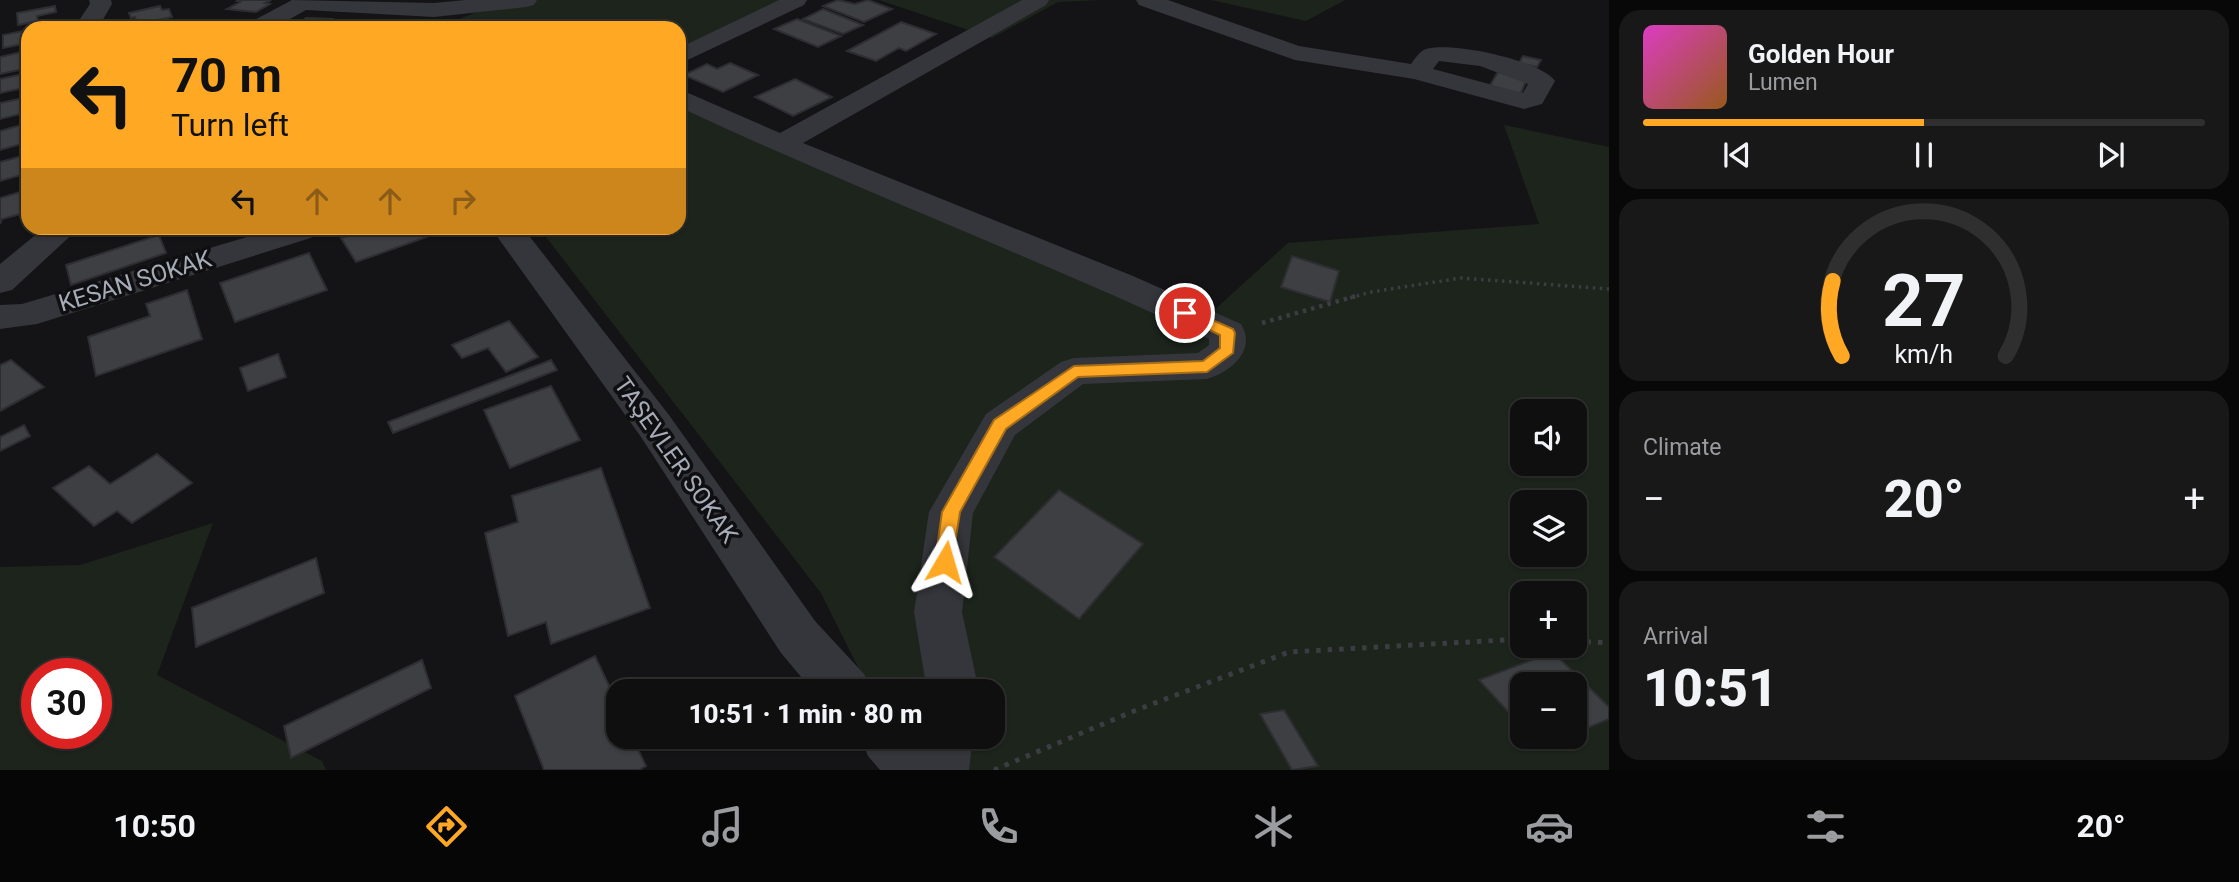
<!DOCTYPE html>
<meta charset="utf-8">
<style>
body{margin:0;font-family:Roboto,sans-serif;background:#181819;color:#f1f3f6;height:100vh;display:flex;flex-direction:column;font-size:26px;white-space:nowrap}
*{box-sizing:border-box;margin:0}
p{font-size:23px;color:#9b9c9f}
.icon{flex:none;width:38px;height:38px;fill:none;stroke:currentColor;stroke-width:2;stroke-linecap:round;stroke-linejoin:round}
.map{position:relative;flex:1;overflow:hidden}
.sheet{display:flex;flex-direction:column;gap:10px;padding:10px;background:#080809;width:630px}
.sheet>*{flex:none}
.banner{position:absolute;left:21px;top:21px;width:665px;height:214px;border-radius:21px;box-shadow:0 2px 5px #0004,0 0 0 2px #2f2f30;background:#ffa823;color:#111;overflow:hidden}
.fabs{position:absolute;left:1510px;top:399px;display:grid;gap:14px}
.fabs a{display:grid;place-items:center;width:77px;height:77px;border-radius:14px;background:#0f0f10;box-shadow:0 2px 5px #0004,0 0 0 2px #2f2f30;font-size:35px}
.speed{position:absolute;left:21px;top:658px;display:flex;gap:14px;font-size:35px;font-weight:700;text-align:center}
.speed>*{display:grid;place-content:center;width:91px;height:91px;border-radius:50%;background:#0f0f10;box-shadow:0 2px 5px #0004,0 0 0 2px #2f2f30;line-height:1}
.speed .limit{border:10px solid #d22;background:#fff;color:#111}
.pin{position:absolute;display:grid;place-items:center;width:60px;height:60px;color:#fff;margin:-30px;border:4px solid #fff;border-radius:50%;box-shadow:0 2px 7px #0007}
.me{position:absolute;width:77px;margin:-38px;rotate:7deg;stroke-linejoin:round;filter:drop-shadow(0 0 5px #0008)}
.turn{display:flex;align-items:center;gap:24px;height:147px;padding:0 35px;font-size:32px}
.turn .icon{width:91px;height:91px;stroke-width:2.5}
.turn b{display:block;font-size:49px;line-height:60px}
.lanes{display:flex;align-items:center;height:66px;padding:0 35px;background:#0003;justify-content:center;gap:35px;direction:ltr}
.lanes .off{opacity:.35}
.big{font-size:52px;font-weight:800;line-height:1.1}
.sheet .card{flex:1;display:flex;flex-direction:column;justify-content:center;gap:10px;min-width:0;padding:0 24px;border-radius:21px;background:#181819}
.sheet .dial{align-items:center;gap:0}
.dial svg{height:182px;overflow:visible;fill:none;stroke:#2f2f30;stroke-width:7;stroke-linecap:round;text-anchor:middle}
.dial text{fill:#f1f3f6;stroke:none}
.song{display:flex;align-items:center;gap:21px}
.cover{width:84px;height:84px;border-radius:10px;background:linear-gradient(135deg,hsl(310 70% 55%),hsl(30 70% 35%))}
.played{height:7px;border-radius:4px;background:linear-gradient(90deg,#ffa823 50%,#2f2f30 50%)}
.keys{display:flex;justify-content:space-around;direction:ltr}
.heat{display:flex;justify-content:space-between;align-items:center;font-size:38px;direction:ltr}
.trip{position:absolute;left:606px;top:679px;width:399px;height:70px;border-radius:21px;background:#0f0f10;box-shadow:0 2px 5px #0004,0 0 0 2px #2f2f30;font-weight:800;line-height:70px;text-align:center}
.tabs{display:flex;height:112px;justify-content:space-around;align-items:center;background:#060606;color:#9b9c9f}
.tabs .icon{width:49px;height:49px}
.tabs .on{color:#ffa823}
.tabs b{font-size:32px;color:#f1f3f6}
main{display:flex;flex:1;min-height:0}
.map>svg:first-child{display:block}
</style>
<main>
<div class="map">
<svg width="1609" height="770" viewBox="0 0 1609 770">
<rect width="100%" height="100%" fill="#141416"/>
<!-- green -->
<g fill="#1c241c" fill-rule="evenodd">
<path d="M509,0H784L679,49V28H435Z"/>
<path d="M879,0H1103L1058,2L992,38Z"/>
<path d="M1211,0H1345L1306,21Z"/>
<path d="M679,91L1201,322L1288,243L1539,224L1504,125L1609,147V770H909L892,737H992V691H870L821,593L539,228H679ZM1522,411H1575V464H1522ZM1522,502H1575V555H1522ZM1522,593H1575V646H1522ZM1522,684H1575V737H1522Z"/>
<path d="M213,523L157,675L322,761L326,770H0V567L80,565ZM37,674H96V733H37Z"/>
</g>
<!-- building -->
<g fill="#3e3f43" stroke="#2e2e32" stroke-width="2">
<path d="M239,0H271L265,3L270,4L256,12L227,9L240,2L237,1Z"/>
<path d="M838,0L855,4L868,0L892,9L864,22L823,6Z"/>
<path d="M55,6L56,12L37,16L38,21L18,25L17,13Z"/>
<path d="M160,6L162,10L169,9L172,17L137,24L135,17L131,18L129,13Z"/>
<path d="M823,9L863,25L843,34L803,19Z"/>
<path d="M306,18L332,19L320,28H293Z"/>
<path d="M797,19L841,36L818,47L774,29Z"/>
<path d="M901,22L936,34L906,51L899,48L876,61L847,51Z"/>
<path d="M342,24L394,25L391,28H337Z"/>
<path d="M28,30V43L3,48V35Z"/>
<path d="M26,51L28,68L0,74V57Z"/>
<path d="M1523,56L1541,60L1537,67L1519,63Z"/>
<path d="M730,63L758,75L723,92L684,75L707,64L717,69Z"/>
<path d="M1498,72L1527,79L1520,95L1489,87Z"/>
<path d="M28,73V87L0,93V79Z"/>
<path d="M795,79L832,97L793,116L755,97Z"/>
<path d="M28,97V112L0,119V103Z"/>
<path d="M28,123V142L0,150V131Z"/>
<path d="M26,155L28,173L0,181V162Z"/>
<path d="M20,192L24,213L2,219L0,224V198Z"/>
<path d="M372,228H452L356,262L341,238Z"/>
<path d="M159,235L166,253L71,285L66,265Z"/>
<path d="M309,253L327,290L235,322L220,283Z"/>
<path d="M1292,256L1339,271L1330,302L1281,287Z"/>
<path d="M187,290L202,339L96,376L88,337L150,316L146,304Z"/>
<path d="M509,321L538,357L506,372L488,348L462,358L452,345Z"/>
<path d="M278,354L286,377L248,391L240,368Z"/>
<path d="M11,360L44,387L0,411V365Z"/>
<path d="M551,360L557,370L393,433L388,422Z"/>
<path d="M551,386L580,440L510,468L484,410Z"/>
<path d="M24,425L30,436L0,451V437Z"/>
<path d="M157,454L192,483L132,523L117,511L94,526L53,488L89,466L110,484Z"/>
<path d="M601,468L650,608L551,644L546,622L508,636L485,533L518,522L512,496Z"/>
<path d="M1059,490L1143,544L1079,619L994,557Z"/>
<path d="M316,558L324,593L196,647L192,608Z"/>
<path d="M1553,652L1609,707V719L1575,733V684H1522V727L1479,680Z"/>
<path d="M595,656L618,705V737H632L646,766L639,770H544L515,696Z"/>
<path d="M422,660L431,688L291,758L284,726Z"/>
<path d="M1284,710L1318,766L1292,770L1260,714Z"/>
<path d="M1531,737H1566L1540,747Z"/>
</g>
<g fill="none" stroke-linecap="round" stroke-linejoin="round">
<!-- path-far2 -->
<path stroke="#3b3d42" stroke-width="3.5" stroke-dasharray="2.5 4.5" stroke-linecap="butt" d="M1350,298L1371,292L1461,278L1609,289"/>
<!-- path-far1 -->
<path stroke="#3b3d42" stroke-width="4.5" stroke-dasharray="3.5 5" stroke-linecap="butt" d="M1262,323L1356,296"/>
<!-- path -->
<g stroke="#3b3d42" stroke-width="5" stroke-dasharray="4.5 7" stroke-linecap="butt">
<path d="M1575,641L1609,643"/>
<path d="M994,770L1134,711L1289,652L1522,639"/>
</g>
<!-- minor -->
<g fill="#35363b" fill-rule="evenodd">
<path d="M89,0H111L112,4L98,28H74L90,4Z"/>
<path d="M292,0L434,3L465,0H537L534,5L526,7L434,17L306,10L274,28H245L249,23Z"/>
<path d="M779,0H807L804,5L679,64V48Z"/>
<path d="M1022,0H1049L1046,5L803,143L1133,276L1241,324C1257,350 1231,372 1207,379L1083,384L1015,435L973,513L962,612L979,691H927L914,612L929,512L986,414L1061,362L1074,358L1198,353L1209,345V339C1035,257 854,189 679,107V89L780,133Z"/>
<path d="M1136,0H1168L1299,46L1411,64C1415,58 1420,51 1426,49C1451,41 1540,60 1555,81L1542,104L1524,109L1414,79L1295,60L1139,5ZM1439,61L1480,66L1528,84L1523,93L1433,69Z"/>
<path d="M44,228H79L12,290L0,293V264Z"/>
<path d="M277,228H325L320,235L37,324L0,329V305L22,304Z"/>
<path d="M491,228H523L669,415L815,621L864,674L872,691H813L781,653L641,437Z"/>
<path d="M860,737H973L969,770H880L868,756Z"/>
</g>
</g>
<!-- route -->
<path fill="#ffa823" stroke="#a66d17" stroke-width="2" d="M1185,308L1233,329L1235,333L1233,353L1207,372L1078,377L1006,429L960,512L951,568L945,570L938,568L935,562L942,512L994,420L1074,366L1203,361L1220,348V335L1180,316L1178,313L1180,310Z"/>
<g text-anchor="middle" stroke-width="7" stroke-linejoin="round" paint-order="stroke">
<!-- street labels -->
<g font-size="24" fill="#a5abb7" stroke="#0f0f11">
<text transform="translate(135 281) rotate(-17)" y="8">KESAN SOKAK</text>
<text transform="translate(676 460) rotate(55)" y="8">TAŞEVLER SOKAK</text>
</g>
</g>
</svg>
<div class="fabs">
<a><svg class="icon" aria-label="sound" viewBox="0 0 24 24"><path d="M4 9h4l5-4v14l-5-4H4zM17 9q2 3 0 6"/></svg></a>
<a><svg class="icon" aria-label="layers" viewBox="0 0 24 24"><path d="M12 4l9 5-9 5-9-5zM3 14l9 5 9-5"/></svg></a>
<a>+</a>
<a>−</a>
</div>
<div class="speed"><div class="limit">30</div></div>
<div class="pin" style="left:1185px;top:313px;background:#d93025"><svg class="icon" aria-label="arrive" viewBox="0 0 24 24"><path d="M6 21V4h12l-3 4 3 4H6"/></svg></div>
<svg class="me" style="left:945px;top:562px" viewBox="-20 -20 40 40"><path d="M0-17L14 15 0 8-14 15z" fill="#ffa823" stroke="#fff" stroke-width="4"/></svg>
<div class="trip">10:51 · 1 min · 80 m</div>
<div class="banner">
<div class="turn"><svg class="icon" aria-label="left" viewBox="0 0 24 24"><path d="M17 20v-9H6M10 6l-5 5 5 5"/></svg><div><b>70 m</b>Turn left</div></div>
<div class="lanes"><svg class="icon" aria-label="left" viewBox="0 0 24 24"><path d="M17 20v-9H6M10 6l-5 5 5 5"/></svg><svg class="icon off" aria-label="ahead" viewBox="0 0 24 24"><path d="M12 20V5M6 11l6-6 6 6"/></svg><svg class="icon off" aria-label="ahead" viewBox="0 0 24 24"><path d="M12 20V5M6 11l6-6 6 6"/></svg><svg class="icon off" aria-label="right" viewBox="0 0 24 24"><path d="M7 20v-9h11M14 6l5 5-5 5"/></svg></div>
</div>
</div>
<section class="sheet">
<div class="card">
<div class="song"><i class="cover"></i><div><b>Golden Hour</b><p>Lumen</p></div></div>
<div class="played"></div>
<div class="keys"><svg class="icon" aria-label="previous" viewBox="0 0 24 24"><path d="M18 5L8 12l10 7zM5 5v14"/></svg><svg class="icon" aria-label="pause" viewBox="0 0 24 24"><path d="M8 5v14M16 5v14"/></svg><svg class="icon" aria-label="next" viewBox="0 0 24 24"><path d="M6 5l10 7-10 7zM19 5v14"/></svg></div>
</div>
<div class="card dial"><svg viewBox="0 0 100 80">
<path d="M14 69A42 42 0 1 1 86 69"/>
<path d="M14 69A42 42 0 0 1 10 36" stroke="#ffa823"/>
<text x="50" y="56" font-size="32" font-weight="700">27</text>
<text x="50" y="72" font-size="11">km/h</text>
</svg></div>
<div class="card"><p>Climate</p>
<div class="heat"><a>−</a><b class="big">20°</b><a>+</a></div>
</div>
<div class="card"><p>Arrival</p><b class="big">10:51</b></div>
</section>
</main>
<nav class="tabs">
<b>10:50</b>
<svg class="icon on" aria-label="directions" viewBox="0 0 24 24"><path d="M12 3l9 9-9 9-9-9zM9 14v-3h6M13 9l2 2-2 2"/></svg>
<svg class="icon" aria-label="music" viewBox="0 0 24 24"><path d="M9 18V5l10-2v13"/><circle cx="6" cy="18" r="3"/><circle cx="16" cy="16" r="3"/></svg>
<svg class="icon" aria-label="phone" viewBox="0 0 24 24"><path d="M5 4h4l2 5-3 2q2 4 5 5l2-3 5 2v4C11 20 4 13 5 4z"/></svg>
<svg class="icon" aria-label="climate" viewBox="0 0 24 24"><path d="M12 3v18M4 7l16 10M4 17L20 7"/></svg>
<svg class="icon" aria-label="car" viewBox="0 0 24 24"><path d="M5 17H2v-5l4-1 3-4h7l3 4 3 1v5h-3M9 17h6M6 11h13"/><circle cx="7" cy="17" r="2"/><circle cx="17" cy="17" r="2"/></svg>
<svg class="icon" aria-label="filters" viewBox="0 0 24 24"><path d="M4 7h16M4 17h16"/><circle cx="9" cy="7" r="2"/><circle cx="15" cy="17" r="2"/></svg>
<b>20°</b>
</nav>
